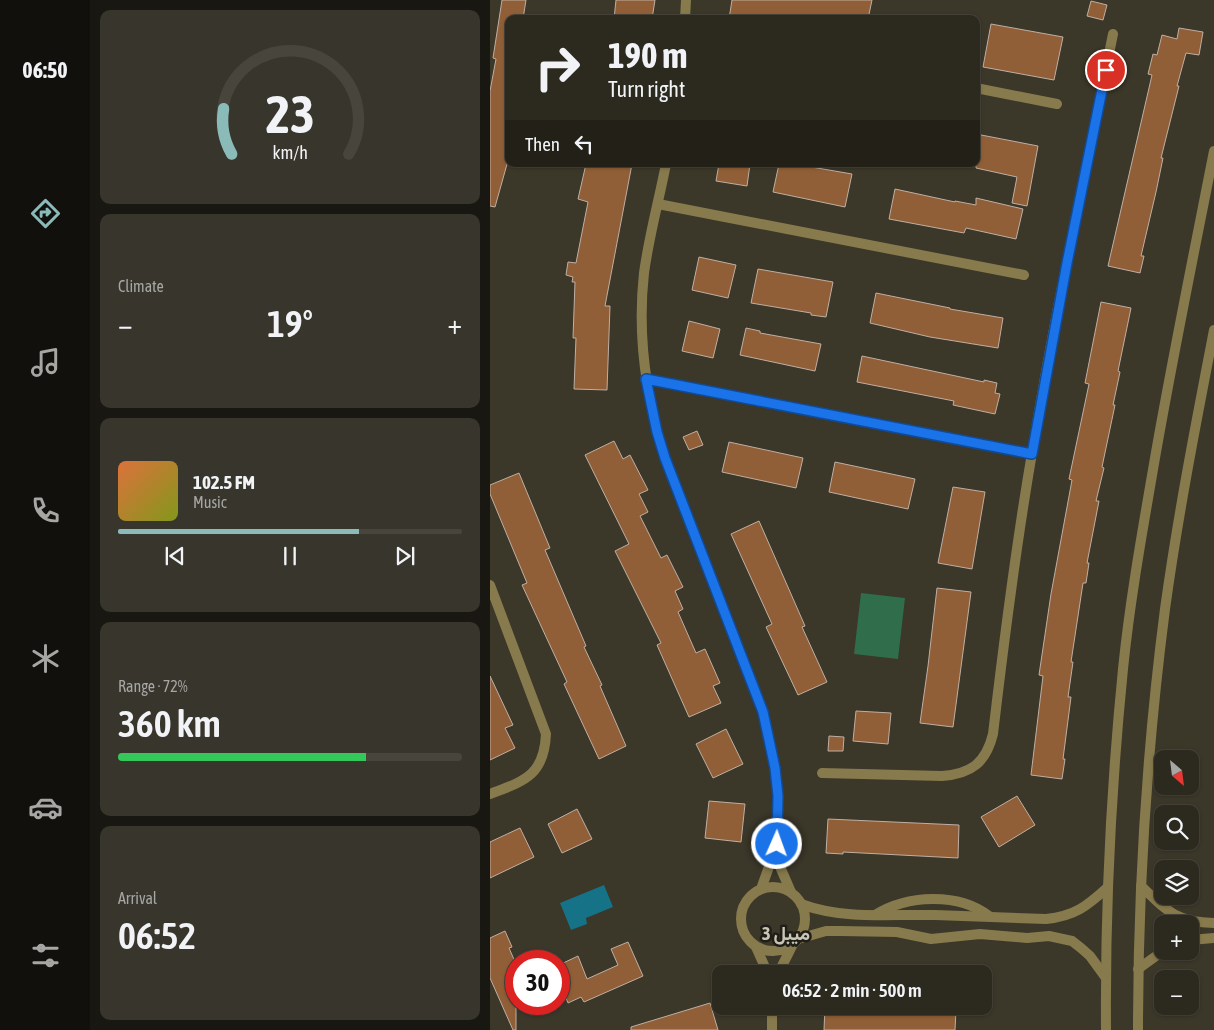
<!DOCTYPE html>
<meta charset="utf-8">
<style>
body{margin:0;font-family:"Asap Condensed",Vazirmatn,sans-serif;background:#38352c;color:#f1f3f6;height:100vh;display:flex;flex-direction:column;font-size:19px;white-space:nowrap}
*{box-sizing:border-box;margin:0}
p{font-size:16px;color:#a6a6a4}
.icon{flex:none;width:28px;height:28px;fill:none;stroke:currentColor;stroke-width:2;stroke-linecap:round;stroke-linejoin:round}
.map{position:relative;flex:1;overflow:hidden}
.details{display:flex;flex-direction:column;gap:10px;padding:10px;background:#181711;width:400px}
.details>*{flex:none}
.banner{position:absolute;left:15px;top:15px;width:475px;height:152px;border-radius:10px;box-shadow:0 1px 4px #0004,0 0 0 1px #48453d;background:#2c291f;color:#f1f3f6;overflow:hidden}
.needle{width:32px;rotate:152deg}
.fabs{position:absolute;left:664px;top:750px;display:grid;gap:10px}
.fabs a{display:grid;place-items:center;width:45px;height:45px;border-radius:10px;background:#2c291f;box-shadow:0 1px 4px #0004,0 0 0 1px #48453d;font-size:25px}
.speed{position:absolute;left:15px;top:950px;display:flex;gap:10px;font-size:25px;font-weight:700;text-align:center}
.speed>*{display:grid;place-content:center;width:65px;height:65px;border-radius:50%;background:#2c291f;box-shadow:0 1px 4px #0004,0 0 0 1px #48453d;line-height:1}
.speed .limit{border:8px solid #d22;background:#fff;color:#111}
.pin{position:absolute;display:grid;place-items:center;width:42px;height:42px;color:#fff;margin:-21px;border:2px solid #fff;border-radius:50%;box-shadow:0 1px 5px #0007}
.me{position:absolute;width:55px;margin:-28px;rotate:2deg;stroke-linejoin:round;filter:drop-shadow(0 0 4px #0008)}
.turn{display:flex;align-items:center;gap:18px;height:105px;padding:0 20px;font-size:22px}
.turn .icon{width:65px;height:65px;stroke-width:2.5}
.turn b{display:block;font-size:35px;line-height:42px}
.then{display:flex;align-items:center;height:48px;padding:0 20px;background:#0003;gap:10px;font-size:19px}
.big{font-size:38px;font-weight:600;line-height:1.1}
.details .tile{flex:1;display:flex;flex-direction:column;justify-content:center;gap:8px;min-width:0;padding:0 18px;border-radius:10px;background:#38352c}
.details .dial{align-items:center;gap:0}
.dial svg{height:130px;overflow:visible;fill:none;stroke:#48453d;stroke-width:7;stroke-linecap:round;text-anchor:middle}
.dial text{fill:#f1f3f6;stroke:none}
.song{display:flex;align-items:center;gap:15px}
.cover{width:60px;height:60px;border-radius:8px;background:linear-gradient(135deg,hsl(20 70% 55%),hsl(70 70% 35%))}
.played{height:5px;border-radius:2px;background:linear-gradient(90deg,#8bbbb9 70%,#48453d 70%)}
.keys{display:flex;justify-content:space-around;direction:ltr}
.heat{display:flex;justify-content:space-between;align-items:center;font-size:28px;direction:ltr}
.charge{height:8px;border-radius:4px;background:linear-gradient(90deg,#34c759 72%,#48453d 0)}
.trip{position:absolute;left:222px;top:965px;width:280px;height:50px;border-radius:10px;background:#2c291f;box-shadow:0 1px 4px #0004,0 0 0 1px #48453d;font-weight:600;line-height:50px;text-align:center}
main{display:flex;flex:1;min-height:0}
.tab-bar{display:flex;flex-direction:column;width:90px;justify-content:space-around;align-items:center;background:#12100c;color:#a6a6a4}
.tab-bar .icon{width:35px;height:35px}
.tab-bar .current{color:#8bbbb9}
.tab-bar b{font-size:22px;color:#f1f3f6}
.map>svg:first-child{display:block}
</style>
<main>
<nav class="tab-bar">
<b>06:50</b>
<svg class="icon current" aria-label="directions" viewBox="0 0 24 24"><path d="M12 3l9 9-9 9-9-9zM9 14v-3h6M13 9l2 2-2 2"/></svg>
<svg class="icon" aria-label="music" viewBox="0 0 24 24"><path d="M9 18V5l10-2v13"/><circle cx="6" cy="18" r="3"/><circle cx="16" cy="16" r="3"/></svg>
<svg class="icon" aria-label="phone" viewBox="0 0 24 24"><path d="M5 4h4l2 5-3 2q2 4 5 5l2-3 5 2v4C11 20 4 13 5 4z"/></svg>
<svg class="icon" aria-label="climate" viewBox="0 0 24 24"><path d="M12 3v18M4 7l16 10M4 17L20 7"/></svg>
<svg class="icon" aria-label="car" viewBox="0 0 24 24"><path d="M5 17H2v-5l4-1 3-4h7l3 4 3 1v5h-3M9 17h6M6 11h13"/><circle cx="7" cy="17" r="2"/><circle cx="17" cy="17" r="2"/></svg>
<svg class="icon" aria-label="filters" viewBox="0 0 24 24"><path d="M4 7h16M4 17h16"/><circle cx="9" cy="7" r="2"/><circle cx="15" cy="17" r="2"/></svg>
</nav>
<section class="details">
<div class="tile dial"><svg viewBox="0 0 100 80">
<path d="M14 69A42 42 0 1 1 86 69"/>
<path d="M14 69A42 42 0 0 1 9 41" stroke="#8bbbb9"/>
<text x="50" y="56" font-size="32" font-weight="700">23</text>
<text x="50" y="72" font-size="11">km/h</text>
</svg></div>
<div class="tile"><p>Climate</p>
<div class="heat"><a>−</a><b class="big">19°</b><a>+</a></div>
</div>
<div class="tile">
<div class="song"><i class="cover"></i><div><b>102.5 FM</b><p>Music</p></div></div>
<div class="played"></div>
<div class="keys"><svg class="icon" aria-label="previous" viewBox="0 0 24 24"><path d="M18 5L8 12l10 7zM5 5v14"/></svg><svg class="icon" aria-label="pause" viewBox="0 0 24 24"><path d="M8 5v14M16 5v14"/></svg><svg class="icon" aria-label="next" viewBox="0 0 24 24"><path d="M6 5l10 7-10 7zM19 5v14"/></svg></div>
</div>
<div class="tile"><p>Range · 72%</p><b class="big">360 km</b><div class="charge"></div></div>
<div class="tile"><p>Arrival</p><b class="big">06:52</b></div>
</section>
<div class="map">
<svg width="724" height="1030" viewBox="0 0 724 1030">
<rect width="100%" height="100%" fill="#3b3729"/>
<!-- green -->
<path fill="#2f6d4b" d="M371,593L415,598L408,659L364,654Z"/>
<!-- water -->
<path fill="#167286" d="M114,885L123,907L96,918L97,924L81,930L70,903Z"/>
<!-- building -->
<g fill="#915f37" stroke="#bfafa4">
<path d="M12,0H36L33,19H19V115L16,130H19V157L5,207L0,206V91L6,59L3,58Z"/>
<path d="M126,0H165L162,19H124Z"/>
<path d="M242,0H382L378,19H239Z"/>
<path d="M601,1L617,5L613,20L597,16Z"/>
<path d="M501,24L573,37L564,80L493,67Z"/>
<path d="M689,28L713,32L709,55L696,53L687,86H689L671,158H673L666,192L651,256H654L650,273L618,266L662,75L658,74L663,54L667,55L672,35L687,39Z"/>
<path d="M486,134L548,146L537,206L522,203L527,177L486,168Z"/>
<path d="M96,164L104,166V164H142L115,306H120L117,390L84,389L86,338H83L85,282H82L83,277L76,275L78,262L86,263L98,202L88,199Z"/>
<path d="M229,164H260L257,186L226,181Z"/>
<path d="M289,164H304L362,174L355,207L283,192Z"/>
<path d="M405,189L465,202V201L486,205V198L533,209L526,239L476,228L474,233L399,219Z"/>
<path d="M209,257L246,265L238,298L202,290Z"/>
<path d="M268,269L343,282L336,317L321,315V313L261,303Z"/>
<path d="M386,293L460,308V309L513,318L508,348L440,337L380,323Z"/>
<path d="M611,302L641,308L628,371L630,372L623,405H625L612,467L614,468L606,501H609L597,563H599L596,583H593L581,662H583L578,697H581L573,759H575L572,779L541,775L553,676L549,675L561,594L582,480L579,479L599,384L595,383Z"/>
<path d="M199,321L230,329L223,358L192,351Z"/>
<path d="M256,328L270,331V333L331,344L325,371L250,355Z"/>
<path d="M372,356L494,382V380L507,383L505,393L510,394L505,414L463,405L464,401L367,382Z"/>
<path d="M207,431L213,445L199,450L193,437Z"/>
<path d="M124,441L133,459L140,455L158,490L149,494L158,512L150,516L171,558L177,555L193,587L185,591L193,609L188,612L206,653L215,649L230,683L223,686L231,703L199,717L167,645L171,643L125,551L139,544L95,455Z"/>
<path d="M239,442L313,458L306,488L232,472Z"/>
<path d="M345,462L425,479L418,509L339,492Z"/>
<path d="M29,473L60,548L55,550L96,646L94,647L112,685L110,686L136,746L109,759L74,684L77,682L32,585L37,583L0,494V485Z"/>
<path d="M463,487L495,492L482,569L448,563Z"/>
<path d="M269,521L315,626L312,627L337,682L308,695L276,627L282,624L241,534Z"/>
<path d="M447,588L481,592L463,727L430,723L438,666Z"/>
<path d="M0,676L23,725L15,728L25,748L0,760Z"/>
<path d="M366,711L401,713L398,744L363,741Z"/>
<path d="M236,729L253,764L223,778L206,744Z"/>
<path d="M339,736L354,737L353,751H338Z"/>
<path d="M527,796L545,825L509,847L491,817Z"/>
<path d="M219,801L255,804L251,842L215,838Z"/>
<path d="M87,809L102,839L72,853L58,824Z"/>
<path d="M338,819L469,825L468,858L353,852V854L336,853Z"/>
<path d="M30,828L44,857L0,878V842Z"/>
<path d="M15,931L22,947L19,948L26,964V1030H23L0,978V938Z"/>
<path d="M138,942L153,976L94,1002L91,997L78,1003L69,981V965L88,956L97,979L128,965L121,949Z"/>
<path d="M220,1003L228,1030H141V1027Z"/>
<path d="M335,1006L466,1010L465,1030H334Z"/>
</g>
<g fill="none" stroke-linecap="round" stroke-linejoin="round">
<!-- minor -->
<g stroke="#877a4c" stroke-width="10">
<path d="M195,19L196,0"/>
<path d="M486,88L567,104"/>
<path d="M176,164C169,200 159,236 154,273C147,336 156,398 175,458L273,712L285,768L288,796L287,844L288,856L291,869L301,892"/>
<path d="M168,204L534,275"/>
<path d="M155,379L542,454"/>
<path d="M0,585L56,734C54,776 34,781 0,794"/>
<path d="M332,773L452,776C482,774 496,762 503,734C514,640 526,546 542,453C565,313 595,173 623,34"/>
<path d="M651,886C677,911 686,922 724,923"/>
<circle cx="283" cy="919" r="32"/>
<path d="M271,889L286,847"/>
<path d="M311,904C354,920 400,914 445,915C482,916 519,918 556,919C585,916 597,906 617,888"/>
<path d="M385,915C417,895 468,892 499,916"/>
<path d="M308,939L336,931H350L407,932L441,939L490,934L537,938L559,936L582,941L591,948L600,956L616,978"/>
<path d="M700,940L724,938"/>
<path d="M266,947L278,974"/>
<path d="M648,969L673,951"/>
<path d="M288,974L302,946"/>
<path d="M282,1006V1030"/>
</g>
<!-- tertiary -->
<g stroke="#877a4c" stroke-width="10">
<path d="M616,1030C615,910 621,789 633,669C640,599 653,528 665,458C683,355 704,253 724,151"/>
<path d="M648,1030C648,889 657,748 675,609C688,515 706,423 724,330"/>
</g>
</g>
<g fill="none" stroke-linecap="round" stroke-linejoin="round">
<!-- route casing -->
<g stroke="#114b97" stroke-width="12">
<path id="route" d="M287,844L288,796L285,768L273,712L175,458L167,432L156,379L542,454L577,263L616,70"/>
</g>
<!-- route -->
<use href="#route" stroke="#1a73e8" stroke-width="9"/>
</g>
<g text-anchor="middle" stroke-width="5" stroke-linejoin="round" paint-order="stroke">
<!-- neighbourhood labels -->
<g font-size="19" font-weight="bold" fill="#cac5b4" stroke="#201e18">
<text x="296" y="940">ميبل 3</text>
</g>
</g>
</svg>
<div class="fabs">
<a><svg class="needle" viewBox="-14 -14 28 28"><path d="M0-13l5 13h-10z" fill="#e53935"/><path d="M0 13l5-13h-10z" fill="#a6a6a4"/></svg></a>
<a><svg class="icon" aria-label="search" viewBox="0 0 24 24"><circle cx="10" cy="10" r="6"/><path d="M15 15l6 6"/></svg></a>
<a><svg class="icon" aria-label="layers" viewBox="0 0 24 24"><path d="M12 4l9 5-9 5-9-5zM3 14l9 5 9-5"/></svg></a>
<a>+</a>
<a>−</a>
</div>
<div class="speed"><div class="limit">30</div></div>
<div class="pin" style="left:616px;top:70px;background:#d93025"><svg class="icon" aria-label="arrive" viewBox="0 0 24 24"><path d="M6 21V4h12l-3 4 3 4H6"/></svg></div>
<svg class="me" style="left:287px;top:844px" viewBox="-20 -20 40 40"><circle r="17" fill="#1a73e8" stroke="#fff" stroke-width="3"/><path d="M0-11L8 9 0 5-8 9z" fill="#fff"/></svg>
<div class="trip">06:52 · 2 min · 500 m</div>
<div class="banner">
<div class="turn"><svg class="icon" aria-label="right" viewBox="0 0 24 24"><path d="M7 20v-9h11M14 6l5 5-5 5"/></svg><div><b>190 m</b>Turn right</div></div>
<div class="then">Then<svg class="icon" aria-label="left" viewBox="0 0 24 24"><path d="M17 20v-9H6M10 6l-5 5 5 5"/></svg></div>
</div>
</div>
</main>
